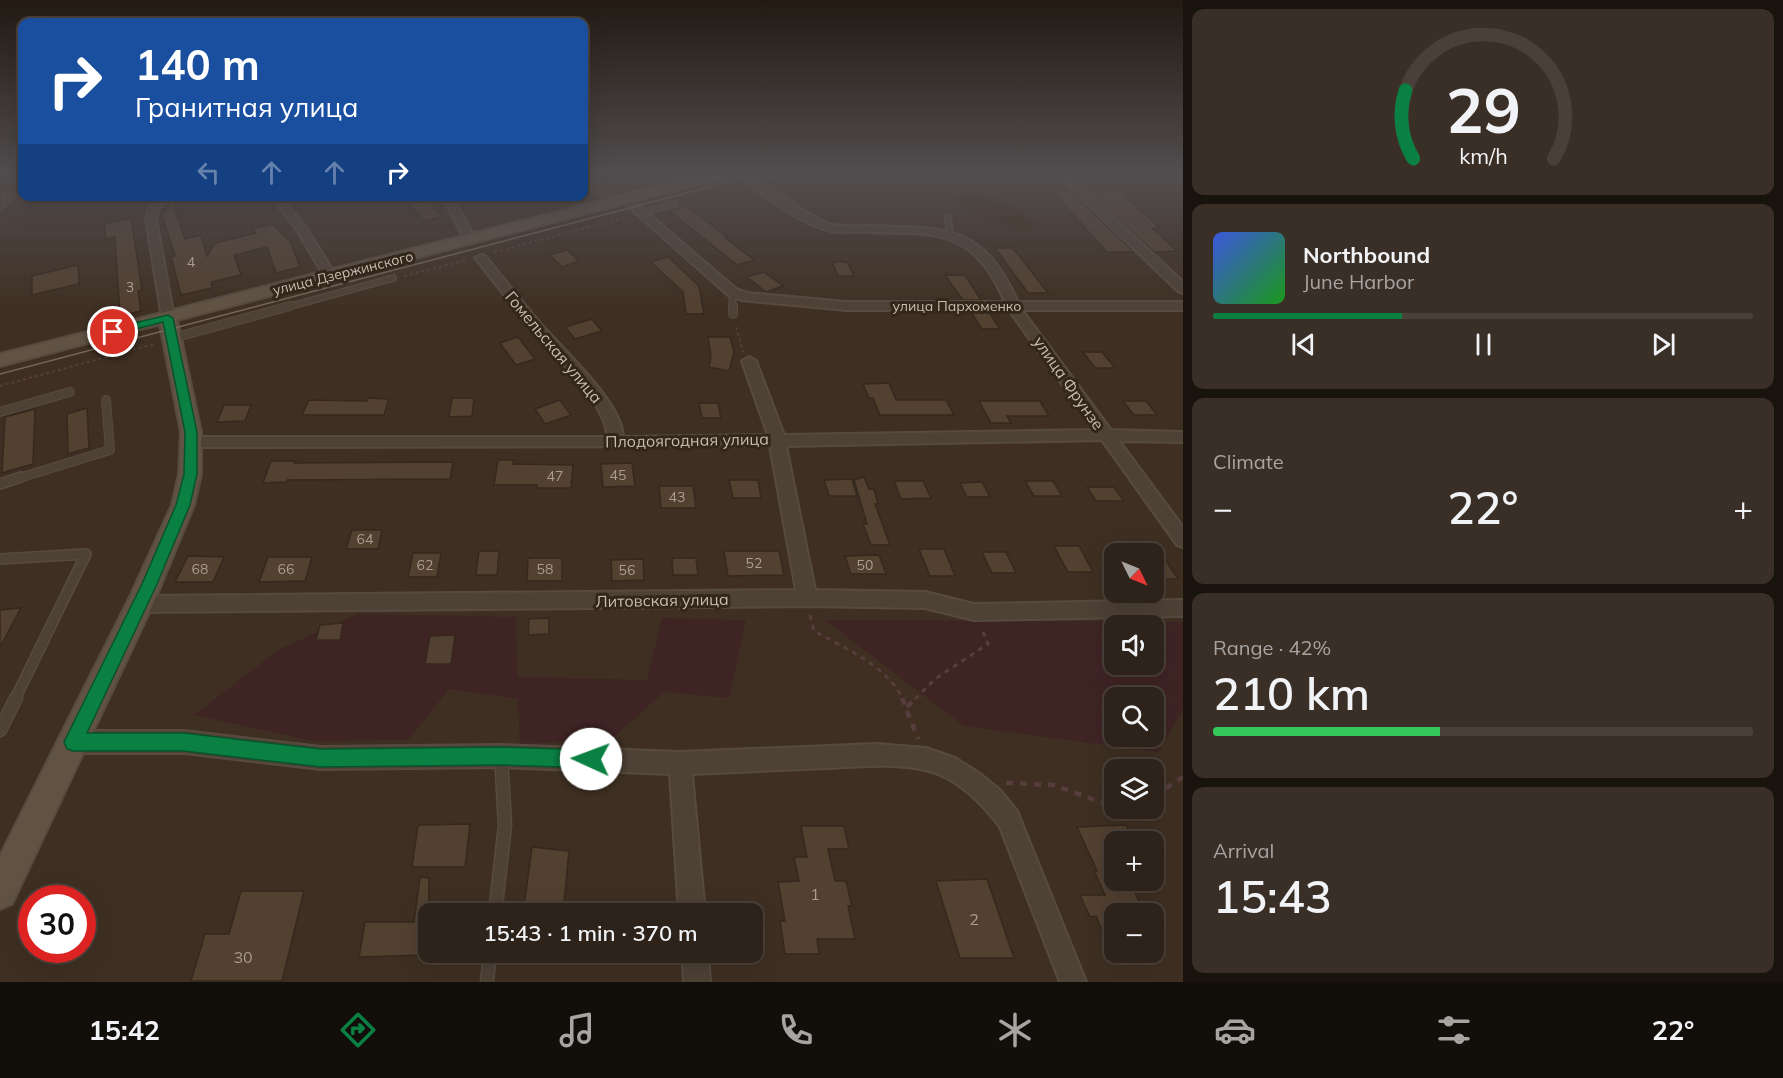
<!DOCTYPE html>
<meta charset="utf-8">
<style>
body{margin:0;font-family:Mulish,sans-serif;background:#3a2f27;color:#f1f3f6;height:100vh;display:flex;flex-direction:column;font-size:22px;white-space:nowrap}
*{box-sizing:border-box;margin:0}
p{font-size:20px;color:#a7a4a2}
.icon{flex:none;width:33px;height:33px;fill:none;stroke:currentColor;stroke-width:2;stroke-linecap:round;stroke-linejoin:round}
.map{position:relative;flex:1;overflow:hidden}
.sheet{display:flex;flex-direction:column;gap:9px;padding:9px;background:#19130e;width:600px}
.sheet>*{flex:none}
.banner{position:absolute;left:18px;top:18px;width:570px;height:183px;border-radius:12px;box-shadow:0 6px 24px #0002,0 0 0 2px #494039;background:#1a4fa0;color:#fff;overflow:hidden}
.needle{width:39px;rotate:133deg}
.fabs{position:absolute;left:1104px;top:543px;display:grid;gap:12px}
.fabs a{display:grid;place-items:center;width:60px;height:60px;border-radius:12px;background:#2e231a;box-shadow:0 6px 24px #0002,0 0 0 2px #494039;font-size:30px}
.speed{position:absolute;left:18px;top:885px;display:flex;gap:12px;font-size:30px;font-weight:700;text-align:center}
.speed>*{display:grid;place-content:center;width:78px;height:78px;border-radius:50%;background:#2e231a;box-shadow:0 6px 24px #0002,0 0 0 2px #494039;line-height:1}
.speed .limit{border:9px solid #d22;background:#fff;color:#111}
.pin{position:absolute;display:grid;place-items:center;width:51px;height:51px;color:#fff;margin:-26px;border:3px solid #fff;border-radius:50%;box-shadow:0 2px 6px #0007}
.me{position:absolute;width:66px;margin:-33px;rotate:272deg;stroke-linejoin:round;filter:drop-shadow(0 0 4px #0008)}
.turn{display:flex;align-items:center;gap:21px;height:126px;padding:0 18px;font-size:27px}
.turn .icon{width:78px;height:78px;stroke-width:2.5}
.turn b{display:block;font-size:42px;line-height:51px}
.lanes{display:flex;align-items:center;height:57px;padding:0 18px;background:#0003;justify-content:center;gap:30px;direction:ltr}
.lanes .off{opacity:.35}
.big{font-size:45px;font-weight:600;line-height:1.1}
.sheet .tile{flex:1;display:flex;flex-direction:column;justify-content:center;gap:9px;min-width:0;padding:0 21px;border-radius:12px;background:#3a2f27}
.sheet .dial{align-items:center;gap:0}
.dial svg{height:156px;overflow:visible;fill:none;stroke:#494039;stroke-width:7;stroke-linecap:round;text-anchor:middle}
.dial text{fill:#f1f3f6;stroke:none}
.song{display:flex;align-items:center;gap:18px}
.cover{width:72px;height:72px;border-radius:9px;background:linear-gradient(135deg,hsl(230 70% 55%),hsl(120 70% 35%))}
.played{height:6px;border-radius:3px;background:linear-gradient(90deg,#0b8043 35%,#494039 35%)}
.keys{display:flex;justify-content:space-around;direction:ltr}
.heat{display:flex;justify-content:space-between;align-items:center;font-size:33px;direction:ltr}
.charge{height:9px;border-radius:4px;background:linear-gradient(90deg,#34c759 42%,#494039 0)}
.trip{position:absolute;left:418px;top:903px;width:345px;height:60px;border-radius:12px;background:#2e231a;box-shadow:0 6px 24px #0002,0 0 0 2px #494039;font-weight:600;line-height:60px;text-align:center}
.tabs{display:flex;height:96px;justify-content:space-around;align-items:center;background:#120e0a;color:#a7a4a2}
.tabs .icon{width:42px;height:42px}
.tabs .on{color:#0b8043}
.tabs b{font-size:27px;color:#f1f3f6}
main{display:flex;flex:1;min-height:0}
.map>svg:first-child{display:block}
</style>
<main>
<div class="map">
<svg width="1183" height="982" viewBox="0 0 1183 982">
<rect width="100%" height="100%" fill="#3e2f22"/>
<!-- green -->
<g fill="#3f2424" fill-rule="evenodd">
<path d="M358,614L516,617L517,677L647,680L662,618L746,620L729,698L664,692L613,738L520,744L518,699L449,689L408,740L314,741L194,715L280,649Z"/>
<path d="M825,620L1183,622V709L1158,752L964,726ZM1114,626H1154V664H1114ZM1114,698H1154V736H1114Z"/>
</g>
<!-- water -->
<path fill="#3c2814" d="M962,192C988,192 1015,207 1035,223L1029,228C1001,227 980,216 956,202L955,197Z"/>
<!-- building -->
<g fill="#524030" stroke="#35281d" stroke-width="1.5">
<path d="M0,189H22V194L0,214Z"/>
<path d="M1118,190L1160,228H1152L1177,251L1154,252L1088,191Z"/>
<path d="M1052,191H1070L1134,252H1107Z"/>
<path d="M403,196H424L442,216L424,221Z"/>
<path d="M172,201L185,239L201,235L207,256L215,243L256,233L252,229L272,224L290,241L300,267L276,273L267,247L234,255L241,275L211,282L212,288L181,295L171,257L175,256L162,215Z"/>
<path d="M687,206L727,237L725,238L754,260L737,265L669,211Z"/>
<path d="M131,218L142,290L138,291L141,311L120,316L115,237L106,239L104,224Z"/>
<path d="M995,248H1013L1048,293H1028Z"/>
<path d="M567,250L579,261L562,267L550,255Z"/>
<path d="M668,257L699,286L704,314H686L683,292L651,262Z"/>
<path d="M832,262H847L854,276H838Z"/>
<path d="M78,265L79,284L32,295V276Z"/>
<path d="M764,272L783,286L766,292L747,277Z"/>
<path d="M945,275H965L981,300H963Z"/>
<path d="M971,312H989L1000,329H982Z"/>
<path d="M592,319L602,331L575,339L565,327Z"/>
<path d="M518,337L535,359L516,365L500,343Z"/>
<path d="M708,337H730L734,352L729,371L709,367L711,357Z"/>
<path d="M1083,352H1102L1115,368H1095Z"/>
<path d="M889,383L896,400H946L954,415H880L873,398H869L863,384Z"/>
<path d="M368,398L389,399L384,415H302L309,400L367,401Z"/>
<path d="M452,398H474L472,416L449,417Z"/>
<path d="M560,400L571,415L545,424L535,409Z"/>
<path d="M979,401H1040L1049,416H1007L1011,423H991Z"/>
<path d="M1123,401H1146L1157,415H1134Z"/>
<path d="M699,403H718L721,418H702Z"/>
<path d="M224,405H251L245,421L217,422Z"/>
<path d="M87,408L89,448L68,454L67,414Z"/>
<path d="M35,409L33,464L2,473L5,417Z"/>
<path d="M498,460H514L513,464L573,465L571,488H537V485H494Z"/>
<path d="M271,461H294V463L453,462L450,479L287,480L286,482L263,483Z"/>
<path d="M632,463L635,486L603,487L601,464Z"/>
<path d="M864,477L869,489H874L878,504H875L890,545H871L863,524H867L854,480Z"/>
<path d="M852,479L857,496H829L824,480Z"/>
<path d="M729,480H758L761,498H733Z"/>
<path d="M894,481H923L931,498L901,499Z"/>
<path d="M1025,481H1053L1062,496H1034Z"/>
<path d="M982,482L990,497H967L960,483Z"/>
<path d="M659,486H693L696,508H661Z"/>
<path d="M1087,487H1114L1124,501H1096Z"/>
<path d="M352,530H382L378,549H346Z"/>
<path d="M1154,543L1178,579H1154Z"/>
<path d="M1054,546H1079L1093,572H1068Z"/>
<path d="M919,549H944L955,576H930Z"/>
<path d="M479,551H499L497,575H476Z"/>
<path d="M724,551H779L784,575L728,576Z"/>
<path d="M982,552H1006L1016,573H992Z"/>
<path d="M413,553H441L437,577H408Z"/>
<path d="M879,555L886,574H851L845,556Z"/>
<path d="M188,556L224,557L213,582H175Z"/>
<path d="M268,557H312L305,581L259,582Z"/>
<path d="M528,558H562V581H527Z"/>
<path d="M672,558H696L698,575H673Z"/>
<path d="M643,559L644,580L612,581L611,560Z"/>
<path d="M21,608L0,647V610Z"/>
<path d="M549,618V634L528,635L529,619Z"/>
<path d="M343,623L340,640H316L320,625Z"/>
<path d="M455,635L451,664H425L430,636Z"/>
<path d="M470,824L465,867H412L418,825Z"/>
<path d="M1126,825L1135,842H1114V880H1129L1145,914H1114V959L1096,916L1090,917L1080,895H1105L1094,871H1097L1077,827Z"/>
<path d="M801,826H844L849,849H828L835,881H846L852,906H848L855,939H817L819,954H785L780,921H785L778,882L799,881L794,857H807Z"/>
<path d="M532,847L569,851L563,914H523Z"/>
<path d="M420,877L429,878V955L359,957L365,922H414Z"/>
<path d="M987,879L1014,958H960L936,881Z"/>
<path d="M241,891H304L282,981H191L205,934H229Z"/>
</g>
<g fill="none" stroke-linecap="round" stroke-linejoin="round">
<!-- lane-far3 casing -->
<g stroke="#574a3f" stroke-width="8">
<g id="lane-far3">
<path d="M750,180L773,174"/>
<path d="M640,213L674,204"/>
<path d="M948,217L950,234"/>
<path d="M732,292L733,308"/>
<path d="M284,308L393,278"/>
</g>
</g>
<!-- lane-far2 casing -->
<g stroke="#574a3f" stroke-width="10">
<g id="lane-far2">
<path d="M733,306V314"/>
<path d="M173,338L290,306"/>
<path d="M0,412L70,392"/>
<path d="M16,479L110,450L106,400"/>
</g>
</g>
<!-- lane-far1 casing -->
<g stroke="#574a3f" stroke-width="12">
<g id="lane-far1">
<path d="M0,484L21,477"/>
<path d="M0,559L86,554L15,699"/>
</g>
</g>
<!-- lane casing -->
<g stroke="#574a3f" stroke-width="15">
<g id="lane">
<path d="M0,730L16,698"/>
<path d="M495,914L505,825L501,756"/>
<path d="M487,982L490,952"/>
</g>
</g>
<!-- street casing -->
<g stroke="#574a3f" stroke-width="4">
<g id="street">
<path d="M584,174H587L619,200V204H611L584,181Z"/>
<path d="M738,174C760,173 804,218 833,225C846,227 861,226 874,226C950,228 983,226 1018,302H1183V310H1022L1111,430L1183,432V442L1119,441L1183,527V547L1177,545L1102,440L786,446L815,590L925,592L974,604L1183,600V616L974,620L925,608L807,606L140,612L133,610L131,604L133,598L140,596L796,590L770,446L186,447L183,443L186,439L191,437H607C608,404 552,354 531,329C513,307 495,283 477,260L475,258L481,255L485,256C503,278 521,301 540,323C563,350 622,402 623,437L768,435L742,361L749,357L756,361L784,435L1095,430L1009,310H846L741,300L728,295L620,199L629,197L736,289L747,293L846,302H1005C972,226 936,234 863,232C853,232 841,233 831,231C805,226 756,193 738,174Z"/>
<path d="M1056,174H1067L1183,282V293L1179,292Z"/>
<path d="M1172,174H1183V181Z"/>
<path d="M158,196H169L159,209L156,219L174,318L168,322L162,318L146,219L149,208Z"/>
<path d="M279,196H289V207L305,226L336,276L334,279H326L324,276L295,227L279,207Z"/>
<path d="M442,196H452L476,240L474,242H466Z"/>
<path d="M73,731H184L321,747L501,745L680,752L876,744L926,748L955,758L980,774L1000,790L1017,811L1086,982H1060L1000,827C984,806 963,784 938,774C904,761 861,767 825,768C780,770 736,772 692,774L705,914H679L670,774L501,767L321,769L184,753H73L65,750L62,742L65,734Z"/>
<path d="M682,952H708L710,982H684Z"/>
</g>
</g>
<!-- secondary casing -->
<g stroke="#574a3f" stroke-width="4">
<path id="secondary" d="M706,174H728L726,177L177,320L201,432V474L194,505L153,604L12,904L0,909V856L129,599L172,505L179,474L181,432L160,324L0,366V354Z"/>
</g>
<!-- path-far2 -->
<g stroke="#573d3d" stroke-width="2" stroke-dasharray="3 3" stroke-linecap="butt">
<path d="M494,252L627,217"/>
<path d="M404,276L467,260"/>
<path d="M736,327L743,352"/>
<path d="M0,386L154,344"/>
</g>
<!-- path-far1 -->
<g stroke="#573d3d" stroke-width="3" stroke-dasharray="5 5" stroke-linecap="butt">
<path d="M810,615L814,631C846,649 886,665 903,699"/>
<path d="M915,699L935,679L988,644L981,627"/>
</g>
<!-- path -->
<g stroke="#573d3d" stroke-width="4.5" stroke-dasharray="7 7" stroke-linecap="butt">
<path d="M902,698L918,739"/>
<path d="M907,707L916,698"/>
<path d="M1006,783L1054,785L1114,807"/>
<path d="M1154,796L1183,777"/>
</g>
<!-- lane-far3 -->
<use href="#lane-far3" stroke="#4e4136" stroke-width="5"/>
<!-- lane-far2 -->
<use href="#lane-far2" stroke="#4e4136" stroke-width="8"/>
<!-- lane-far1 -->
<use href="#lane-far1" stroke="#4e4136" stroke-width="9"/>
<!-- lane -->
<use href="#lane" stroke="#4e4136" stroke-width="12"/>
<!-- street -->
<use href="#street" fill="#4e4136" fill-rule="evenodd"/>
<!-- secondary -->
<use href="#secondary" fill="#615343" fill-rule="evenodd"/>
<!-- tram -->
<path stroke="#756657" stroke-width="1.5" d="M0,374L758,174"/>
</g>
<!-- sky -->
<linearGradient id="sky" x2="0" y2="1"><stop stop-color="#221a13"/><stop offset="0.56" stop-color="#524d4f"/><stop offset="1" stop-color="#524d4f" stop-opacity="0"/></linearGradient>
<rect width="1183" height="311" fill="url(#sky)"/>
<!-- route -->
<path fill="#0b8043" stroke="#07532c" stroke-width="1.5" d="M168,315L173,318L197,432V474L190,505L157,584L87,733H184L321,749L501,747L591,750L597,753L600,759L597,766L591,768L501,765L321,767L184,751H73L67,749L64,742L67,736L142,584L176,505L184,474L185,432L163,322L113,335L107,332L109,329Z"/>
<g text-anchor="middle" stroke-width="6" stroke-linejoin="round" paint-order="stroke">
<!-- number labels -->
<g font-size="14" fill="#aa9c90">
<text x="191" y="267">4</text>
<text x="130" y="292">3</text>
<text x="618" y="480">45</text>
<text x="555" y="481">47</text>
<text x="677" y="502">43</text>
<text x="365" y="544">64</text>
<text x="754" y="568">52</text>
<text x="425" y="570">62</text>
<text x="865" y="570">50</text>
<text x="200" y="574">68</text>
<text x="286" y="574">66</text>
<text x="545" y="574">58</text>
<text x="627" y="575">56</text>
</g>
<!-- far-street labels -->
<g font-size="14" fill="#c9bdb1" stroke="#33261b">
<text transform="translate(343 273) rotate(-14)" y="5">улица Дзержинского</text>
<text x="957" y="311">улица Пархоменко</text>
</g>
<!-- street labels -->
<g font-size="16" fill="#c9bdb1" stroke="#33261b">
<text transform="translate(554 347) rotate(50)" y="6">Гомельская улица</text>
<text transform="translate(1069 383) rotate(55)" y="6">улица Фрунзе</text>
<text transform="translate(687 440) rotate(-1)" y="6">Плодоягодная улица</text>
<text transform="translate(662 600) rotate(-1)" y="6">Литовская улица</text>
</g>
<!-- near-number labels -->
<g font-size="16" fill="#aa9c90">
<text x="815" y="900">1</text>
<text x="974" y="925">2</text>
<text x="243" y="963">30</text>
</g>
</g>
</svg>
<div class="fabs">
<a><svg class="needle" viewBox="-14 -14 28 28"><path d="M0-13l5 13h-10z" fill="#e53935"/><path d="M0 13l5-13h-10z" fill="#a7a4a2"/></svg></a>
<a><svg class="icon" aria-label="sound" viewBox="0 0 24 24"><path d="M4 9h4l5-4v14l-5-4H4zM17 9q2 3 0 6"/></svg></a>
<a><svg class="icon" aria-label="search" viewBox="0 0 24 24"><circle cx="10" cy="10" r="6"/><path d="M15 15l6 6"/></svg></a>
<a><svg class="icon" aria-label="layers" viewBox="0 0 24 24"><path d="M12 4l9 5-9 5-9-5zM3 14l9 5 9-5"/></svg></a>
<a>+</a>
<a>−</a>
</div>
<div class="speed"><div class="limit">30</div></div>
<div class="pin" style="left:113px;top:332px;background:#d93025"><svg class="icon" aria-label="arrive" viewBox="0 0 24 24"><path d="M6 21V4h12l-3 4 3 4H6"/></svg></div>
<svg class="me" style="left:591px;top:759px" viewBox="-20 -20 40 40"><circle r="19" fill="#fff"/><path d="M0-13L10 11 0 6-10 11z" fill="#0b8043"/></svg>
<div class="trip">15:43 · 1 min · 370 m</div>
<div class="banner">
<div class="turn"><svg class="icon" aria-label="right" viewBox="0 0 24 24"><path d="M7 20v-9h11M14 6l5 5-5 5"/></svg><div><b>140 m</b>Гранитная улица</div></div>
<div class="lanes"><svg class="icon off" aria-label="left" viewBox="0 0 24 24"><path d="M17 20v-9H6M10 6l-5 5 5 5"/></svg><svg class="icon off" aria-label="ahead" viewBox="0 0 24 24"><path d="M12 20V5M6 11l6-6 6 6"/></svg><svg class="icon off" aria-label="ahead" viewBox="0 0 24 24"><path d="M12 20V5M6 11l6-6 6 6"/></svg><svg class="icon" aria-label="right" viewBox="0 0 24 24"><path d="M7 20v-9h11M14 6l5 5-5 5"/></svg></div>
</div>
</div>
<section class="sheet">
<div class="tile dial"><svg viewBox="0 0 100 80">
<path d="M14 69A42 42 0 1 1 86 69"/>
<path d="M14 69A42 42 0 0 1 10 34" stroke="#0b8043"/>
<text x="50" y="56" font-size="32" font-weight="700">29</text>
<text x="50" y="72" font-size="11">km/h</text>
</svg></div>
<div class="tile">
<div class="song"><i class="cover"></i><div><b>Northbound</b><p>June Harbor</p></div></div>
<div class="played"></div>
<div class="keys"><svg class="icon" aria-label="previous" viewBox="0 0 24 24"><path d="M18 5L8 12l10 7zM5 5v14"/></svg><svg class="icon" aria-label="pause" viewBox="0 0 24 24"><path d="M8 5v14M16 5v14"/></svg><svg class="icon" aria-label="next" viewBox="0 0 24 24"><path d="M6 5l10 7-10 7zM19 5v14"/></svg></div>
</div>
<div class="tile"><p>Climate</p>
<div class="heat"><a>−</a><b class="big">22°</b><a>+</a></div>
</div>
<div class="tile"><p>Range · 42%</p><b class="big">210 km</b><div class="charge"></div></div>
<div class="tile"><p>Arrival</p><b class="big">15:43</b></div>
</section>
</main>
<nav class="tabs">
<b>15:42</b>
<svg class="icon on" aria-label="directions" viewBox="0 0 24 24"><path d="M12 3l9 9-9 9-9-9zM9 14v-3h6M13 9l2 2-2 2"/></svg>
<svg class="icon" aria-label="music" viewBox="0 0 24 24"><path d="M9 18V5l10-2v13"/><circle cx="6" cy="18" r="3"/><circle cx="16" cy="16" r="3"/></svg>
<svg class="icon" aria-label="phone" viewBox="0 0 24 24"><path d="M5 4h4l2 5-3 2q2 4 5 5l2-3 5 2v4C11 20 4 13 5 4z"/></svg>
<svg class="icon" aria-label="climate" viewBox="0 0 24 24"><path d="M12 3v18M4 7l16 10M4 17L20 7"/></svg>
<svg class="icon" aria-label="car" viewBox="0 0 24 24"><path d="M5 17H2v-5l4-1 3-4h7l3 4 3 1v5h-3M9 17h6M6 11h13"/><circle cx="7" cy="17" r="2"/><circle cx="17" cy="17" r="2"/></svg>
<svg class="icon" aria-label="filters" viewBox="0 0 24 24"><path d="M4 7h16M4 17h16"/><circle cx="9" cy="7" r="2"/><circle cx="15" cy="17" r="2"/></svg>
<b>22°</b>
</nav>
